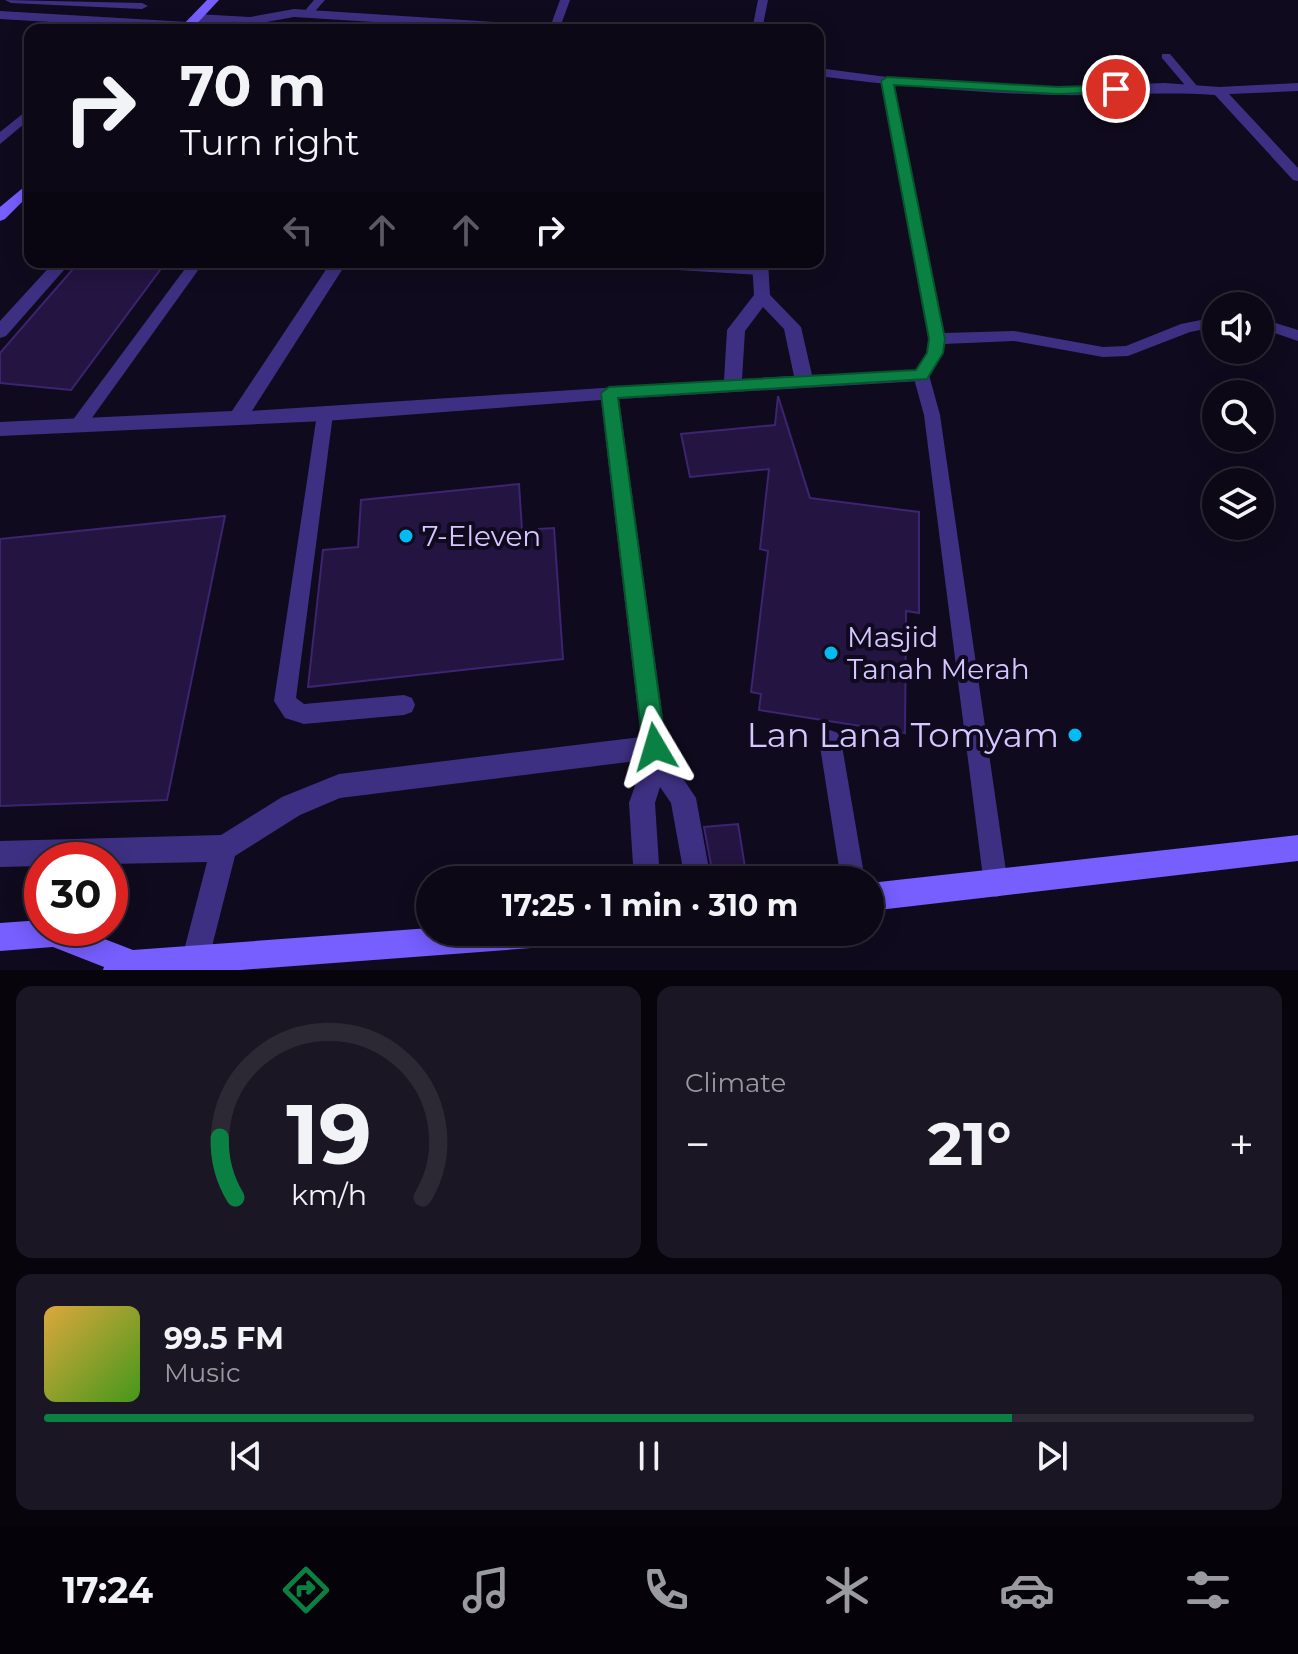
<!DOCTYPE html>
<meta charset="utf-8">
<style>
body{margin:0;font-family:Montserrat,sans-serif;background:#1a1623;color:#f1f3f6;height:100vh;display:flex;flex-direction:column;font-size:30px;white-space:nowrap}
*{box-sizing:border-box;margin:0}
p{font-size:26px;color:#9a9aa1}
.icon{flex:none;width:44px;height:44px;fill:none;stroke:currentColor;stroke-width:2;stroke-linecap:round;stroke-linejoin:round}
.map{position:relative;height:970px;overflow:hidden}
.details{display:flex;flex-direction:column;gap:16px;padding:16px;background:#07040c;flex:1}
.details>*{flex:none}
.hud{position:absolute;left:24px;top:24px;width:800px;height:244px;border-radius:16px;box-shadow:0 4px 20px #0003,0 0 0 2px #2c2935;background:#0c0816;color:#f1f3f6;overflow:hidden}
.tools{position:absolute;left:1202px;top:292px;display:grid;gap:16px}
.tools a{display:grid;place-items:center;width:72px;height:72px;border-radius:50%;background:#0c0816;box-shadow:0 4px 20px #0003,0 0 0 2px #2c2935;font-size:40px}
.speed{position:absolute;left:24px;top:842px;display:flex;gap:16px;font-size:40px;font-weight:700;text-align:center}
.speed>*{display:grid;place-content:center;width:104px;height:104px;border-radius:50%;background:#0c0816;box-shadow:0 4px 20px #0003,0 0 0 2px #2c2935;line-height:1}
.speed .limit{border:12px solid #d22;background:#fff;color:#111}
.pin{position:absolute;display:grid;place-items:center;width:68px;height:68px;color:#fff;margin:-34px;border:4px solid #fff;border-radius:50%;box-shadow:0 2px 8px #0007}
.me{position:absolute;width:88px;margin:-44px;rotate:353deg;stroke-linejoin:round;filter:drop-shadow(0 0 6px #0008)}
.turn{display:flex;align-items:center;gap:28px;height:168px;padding:0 24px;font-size:36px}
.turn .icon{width:104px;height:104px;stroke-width:2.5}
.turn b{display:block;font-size:56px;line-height:68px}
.lanes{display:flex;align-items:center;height:76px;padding:0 24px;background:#0003;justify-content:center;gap:40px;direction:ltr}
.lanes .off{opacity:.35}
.big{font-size:60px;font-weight:700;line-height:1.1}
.details .card{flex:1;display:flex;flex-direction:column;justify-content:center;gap:12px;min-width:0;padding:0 28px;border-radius:16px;background:#1a1623}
.details .dial{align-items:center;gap:0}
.dial svg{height:208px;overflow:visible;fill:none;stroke:#2c2935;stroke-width:7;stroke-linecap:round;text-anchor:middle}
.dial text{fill:#f1f3f6;stroke:none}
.song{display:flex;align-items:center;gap:24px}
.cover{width:96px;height:96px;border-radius:12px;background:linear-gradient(135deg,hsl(40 70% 55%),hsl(100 70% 35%))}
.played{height:8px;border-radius:4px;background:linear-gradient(90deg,#0b8043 80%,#2c2935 80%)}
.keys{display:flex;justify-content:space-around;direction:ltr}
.heat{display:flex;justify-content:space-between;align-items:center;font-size:44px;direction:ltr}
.details .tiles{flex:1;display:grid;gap:16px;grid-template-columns:1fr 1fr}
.card:last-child{grid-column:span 2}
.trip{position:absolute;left:416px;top:866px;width:468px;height:80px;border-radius:40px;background:#0c0816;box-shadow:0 4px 20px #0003,0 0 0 2px #2c2935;font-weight:700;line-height:80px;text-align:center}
.tab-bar{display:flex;height:128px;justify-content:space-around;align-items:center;background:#050309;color:#9a9aa1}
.tab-bar .icon{width:56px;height:56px}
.tab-bar .active{color:#0b8043}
.tab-bar b{font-size:36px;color:#f1f3f6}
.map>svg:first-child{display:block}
</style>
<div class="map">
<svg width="1298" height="970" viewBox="0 0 1298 970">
<rect width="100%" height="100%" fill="#100a1e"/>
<!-- building -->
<g fill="#231441" stroke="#3c2470" stroke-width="2">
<path d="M79,262H166L71,390L0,383V353Z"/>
<path d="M778,396L810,498L919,512V613L906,611L905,733L759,710L761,694L751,692L768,551L760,549L769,469L690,477L681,434L775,425Z"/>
<path d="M519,484L522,530L554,528L563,659L308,687L323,550L358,547L361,500Z"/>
<path d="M225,516L167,800L0,806V539Z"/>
<path d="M738,824L745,867L712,870L704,827Z"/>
</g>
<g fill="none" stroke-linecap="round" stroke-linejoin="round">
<!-- service -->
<g fill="#3d3082" fill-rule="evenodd">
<path d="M314,0H325L311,16H303L302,14Z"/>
<path d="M560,0H570L559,30H549Z"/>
<path d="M758,0H768L762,30H752Z"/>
<path d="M395,19L404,21L398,30H387Z"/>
<path d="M1162,54H1170L1197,86V90H1189L1162,58Z"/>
<path d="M887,78L893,81L944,333L1014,331L1103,347L1126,346L1181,324L1216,317V327L1190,332L1128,356L1103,357L1014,341L944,344L943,353L929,375L940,415L1008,885L1005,894L996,897L987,894L984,885L924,415L913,375L927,353L929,339L881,81Z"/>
<path d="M190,262H204L84,429H72L69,425L72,421Z"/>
<path d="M605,262L760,265L767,270L760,275L612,266Z"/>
<path d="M1260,318L1298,330V341L1260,328Z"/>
<path d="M325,408L333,414L296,698L304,704L404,695L412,698L415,705L412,712L404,715L304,724L285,718L274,701L317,414Z"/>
<path d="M830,730L838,733L841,740L865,880H841L819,740L822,733Z"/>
</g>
<!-- minor -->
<g fill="#3d3082" fill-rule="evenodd">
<path d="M5,0L142,3L148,6L142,9L11,3Z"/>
<path d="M294,9L556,26L562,30H500L294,17L250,25L196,22L190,18L196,14L250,17Z"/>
<path d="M0,11L188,22L194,26L188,30L0,19Z"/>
<path d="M818,68L887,77L1058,87L1165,83L1219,87L1298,83V91L1229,94L1298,168V181L1293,180L1215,95C1162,91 1109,96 1056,95C977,93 897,86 818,76Z"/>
<path d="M30,108V119L0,144V132Z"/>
<path d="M54,262H71L6,336L0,338V321Z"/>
<path d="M331,262H347L252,411L724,380L727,330L754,295L752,262H768L770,295L801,327L812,375L927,371L930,375L921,381L619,399L668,756L696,798L711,880H685L671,803L660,787L655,803L660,880H634L629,803L644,760L340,798L300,815L235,856L206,970H184L181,962L207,862L110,864V860H42V866L0,867V841L221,835L282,797L339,774L641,737L601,400L325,421L0,436V422L232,411ZM763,307L784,329L794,376L742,379L745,331Z"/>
</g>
<!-- secondary -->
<g fill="#765eff" fill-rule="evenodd">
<path d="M207,0H219L191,30H178Z"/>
<path d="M30,182V194L5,219L0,221V207Z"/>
<path d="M1298,835V861L870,911V883Z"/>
<path d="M42,920V928H76L133,950L430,928V932H572L568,942L558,946L241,970H103L104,967L53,947L0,951V923Z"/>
</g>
</g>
<!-- route -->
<path fill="#0b8043" stroke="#07532c" stroke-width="2" d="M887,77L1058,87L1116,85L1122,89L1116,92L1058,94L894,85L945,339L943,353L927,379L618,398L666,747L663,755L655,758L647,755L643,747L601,393L609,387L916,370L927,353L929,339L881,81Z"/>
<!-- markers -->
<g fill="#00bcf2" stroke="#100a1e" stroke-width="3">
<circle cx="406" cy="536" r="8"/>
<circle cx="831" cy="653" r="8"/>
<circle cx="1075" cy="735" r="8"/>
</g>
<g text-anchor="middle" stroke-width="8" stroke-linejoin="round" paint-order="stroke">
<!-- poi labels -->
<g font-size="28" fill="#d5c7ff" stroke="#100a1e" text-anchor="start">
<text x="422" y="546">7-Eleven</text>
<text x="847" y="647">Masjid<tspan x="847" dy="32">Tanah Merah</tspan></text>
</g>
<!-- near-poi labels -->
<g font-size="34" fill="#d5c7ff" stroke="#100a1e" text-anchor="end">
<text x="1059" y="747">Lan Lana Tomyam</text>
</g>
</g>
</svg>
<div class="tools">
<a><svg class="icon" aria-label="sound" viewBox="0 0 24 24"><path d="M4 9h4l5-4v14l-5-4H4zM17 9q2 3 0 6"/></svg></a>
<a><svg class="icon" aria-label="search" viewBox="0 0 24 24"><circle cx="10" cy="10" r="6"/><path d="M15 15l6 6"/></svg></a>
<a><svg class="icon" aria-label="layers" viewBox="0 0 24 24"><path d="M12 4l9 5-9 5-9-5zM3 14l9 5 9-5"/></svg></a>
</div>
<div class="speed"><div class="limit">30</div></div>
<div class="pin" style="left:1116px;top:89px;background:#d93025"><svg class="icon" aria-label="arrive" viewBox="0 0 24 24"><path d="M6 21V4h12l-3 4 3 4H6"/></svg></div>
<svg class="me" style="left:655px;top:747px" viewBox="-20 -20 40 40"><path d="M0-17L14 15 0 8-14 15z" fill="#0b8043" stroke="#fff" stroke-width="4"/></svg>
<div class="trip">17:25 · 1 min · 310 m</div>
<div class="hud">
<div class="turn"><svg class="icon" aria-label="right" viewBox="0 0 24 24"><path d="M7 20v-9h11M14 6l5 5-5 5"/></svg><div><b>70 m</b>Turn right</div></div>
<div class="lanes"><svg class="icon off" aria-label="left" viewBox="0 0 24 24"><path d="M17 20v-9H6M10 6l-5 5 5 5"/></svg><svg class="icon off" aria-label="ahead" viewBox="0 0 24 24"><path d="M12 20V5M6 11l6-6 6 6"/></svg><svg class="icon off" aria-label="ahead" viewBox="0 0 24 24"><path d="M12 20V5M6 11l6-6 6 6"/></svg><svg class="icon" aria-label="right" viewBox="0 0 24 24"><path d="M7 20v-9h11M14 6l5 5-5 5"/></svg></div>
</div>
</div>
<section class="details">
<div class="tiles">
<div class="card dial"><svg viewBox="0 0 100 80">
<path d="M14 69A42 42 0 1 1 86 69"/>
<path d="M14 69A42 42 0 0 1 8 46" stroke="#0b8043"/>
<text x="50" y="56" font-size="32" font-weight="700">19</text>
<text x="50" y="72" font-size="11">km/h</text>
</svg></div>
<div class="card"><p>Climate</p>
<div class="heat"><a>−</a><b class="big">21°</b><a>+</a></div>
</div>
<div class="card">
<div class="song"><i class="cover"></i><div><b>99.5 FM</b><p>Music</p></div></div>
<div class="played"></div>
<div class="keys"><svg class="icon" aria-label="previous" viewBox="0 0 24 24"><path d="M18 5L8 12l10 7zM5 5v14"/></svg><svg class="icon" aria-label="pause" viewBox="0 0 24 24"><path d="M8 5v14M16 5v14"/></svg><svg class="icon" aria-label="next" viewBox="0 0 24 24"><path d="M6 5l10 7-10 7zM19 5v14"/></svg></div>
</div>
</div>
</section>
<nav class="tab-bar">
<b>17:24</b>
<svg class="icon active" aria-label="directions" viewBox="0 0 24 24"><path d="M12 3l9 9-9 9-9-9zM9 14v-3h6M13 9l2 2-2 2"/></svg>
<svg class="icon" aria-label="music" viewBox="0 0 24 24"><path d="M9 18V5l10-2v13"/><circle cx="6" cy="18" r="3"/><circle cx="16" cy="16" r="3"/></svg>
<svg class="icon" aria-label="phone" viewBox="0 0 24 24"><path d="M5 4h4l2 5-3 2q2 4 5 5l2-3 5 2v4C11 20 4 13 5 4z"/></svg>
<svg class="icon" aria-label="climate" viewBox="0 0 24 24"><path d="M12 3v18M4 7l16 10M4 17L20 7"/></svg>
<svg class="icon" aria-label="car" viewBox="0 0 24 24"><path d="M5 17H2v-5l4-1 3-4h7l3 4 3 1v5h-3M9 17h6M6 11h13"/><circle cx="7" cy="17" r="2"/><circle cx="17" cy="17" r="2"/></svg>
<svg class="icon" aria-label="filters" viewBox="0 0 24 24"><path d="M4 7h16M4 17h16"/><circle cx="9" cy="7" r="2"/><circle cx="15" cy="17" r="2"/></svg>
</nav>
